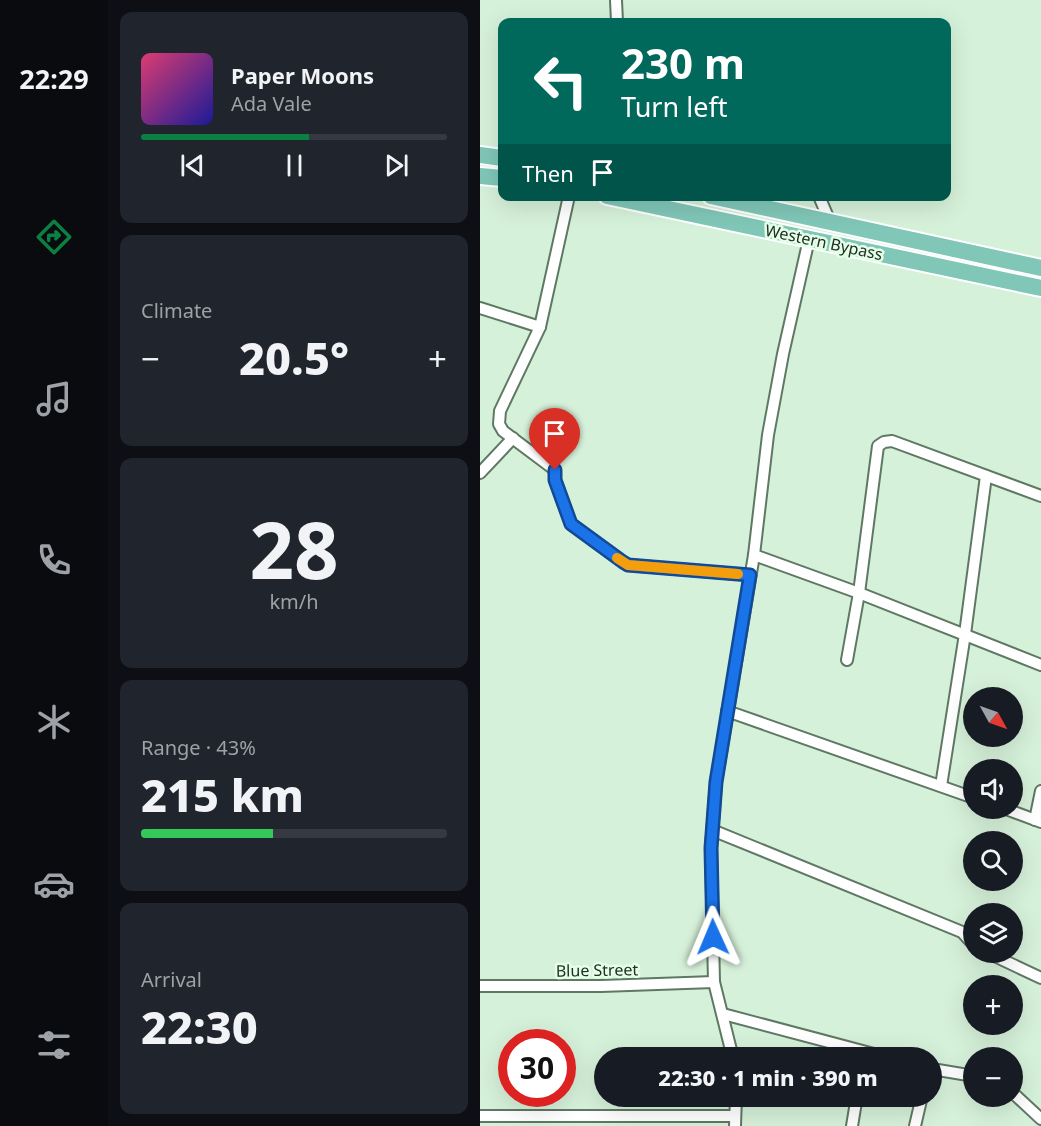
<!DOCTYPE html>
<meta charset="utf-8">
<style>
body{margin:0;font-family:"Noto Sans",sans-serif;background:#20242c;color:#f1f3f6;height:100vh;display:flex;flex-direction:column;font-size:22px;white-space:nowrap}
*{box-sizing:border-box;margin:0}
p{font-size:20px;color:#9ea1a6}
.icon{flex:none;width:33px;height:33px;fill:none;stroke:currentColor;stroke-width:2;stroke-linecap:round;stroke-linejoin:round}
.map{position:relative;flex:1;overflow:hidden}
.details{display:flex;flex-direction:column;gap:12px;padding:12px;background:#0d0f14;width:372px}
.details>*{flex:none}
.hud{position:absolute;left:18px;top:18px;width:453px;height:183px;border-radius:12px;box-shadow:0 6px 24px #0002;background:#00695c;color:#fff;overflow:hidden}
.needle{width:39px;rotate:130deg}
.fabs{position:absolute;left:483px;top:687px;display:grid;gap:12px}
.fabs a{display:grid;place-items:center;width:60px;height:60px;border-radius:50%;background:#171b24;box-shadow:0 6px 24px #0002;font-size:30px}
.speed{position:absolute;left:18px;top:1029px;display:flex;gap:12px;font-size:30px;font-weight:700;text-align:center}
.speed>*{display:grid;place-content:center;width:78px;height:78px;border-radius:50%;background:#171b24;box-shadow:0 6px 24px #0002;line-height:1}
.speed .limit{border:9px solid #d22;background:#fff;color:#111}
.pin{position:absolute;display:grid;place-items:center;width:51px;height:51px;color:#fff;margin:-62px -26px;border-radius:50% 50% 50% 0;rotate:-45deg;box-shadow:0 0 6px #0007}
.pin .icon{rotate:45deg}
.me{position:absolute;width:66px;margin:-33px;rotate:359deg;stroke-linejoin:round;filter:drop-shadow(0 0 4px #0008)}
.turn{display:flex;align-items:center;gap:21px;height:126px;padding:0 24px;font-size:27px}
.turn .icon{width:78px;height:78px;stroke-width:2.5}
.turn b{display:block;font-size:42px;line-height:51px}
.then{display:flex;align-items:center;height:57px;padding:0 24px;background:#0003;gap:12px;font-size:22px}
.big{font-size:45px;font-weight:800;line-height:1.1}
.details .widget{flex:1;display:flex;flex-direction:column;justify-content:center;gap:9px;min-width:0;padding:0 21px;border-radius:12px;background:#20242c}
.details .dial{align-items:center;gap:0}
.dial b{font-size:78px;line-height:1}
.song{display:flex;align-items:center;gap:18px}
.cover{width:72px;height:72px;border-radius:9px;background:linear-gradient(135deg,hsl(340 70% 55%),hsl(240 70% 35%))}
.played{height:6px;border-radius:3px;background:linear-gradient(90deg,#0b8043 55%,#363941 55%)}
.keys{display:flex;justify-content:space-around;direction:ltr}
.heat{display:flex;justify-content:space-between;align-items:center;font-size:33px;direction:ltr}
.charge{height:9px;border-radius:4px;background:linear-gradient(90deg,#34c759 43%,#363941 0)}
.trip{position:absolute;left:114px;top:1047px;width:348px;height:60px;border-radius:30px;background:#171b24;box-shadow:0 6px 24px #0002;font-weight:800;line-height:60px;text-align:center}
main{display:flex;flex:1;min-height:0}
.dock{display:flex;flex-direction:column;width:108px;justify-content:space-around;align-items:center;background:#090b0e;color:#9ea1a6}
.dock .icon{width:42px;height:42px}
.dock .active{color:#0b8043}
.dock b{font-size:27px;color:#f1f3f6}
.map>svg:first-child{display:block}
</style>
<main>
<nav class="dock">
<b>22:29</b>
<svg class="icon active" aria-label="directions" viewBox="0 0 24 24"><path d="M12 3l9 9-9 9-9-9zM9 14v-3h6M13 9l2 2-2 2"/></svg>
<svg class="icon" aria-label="music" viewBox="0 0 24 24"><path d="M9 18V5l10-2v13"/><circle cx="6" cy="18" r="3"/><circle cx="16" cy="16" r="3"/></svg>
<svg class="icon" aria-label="phone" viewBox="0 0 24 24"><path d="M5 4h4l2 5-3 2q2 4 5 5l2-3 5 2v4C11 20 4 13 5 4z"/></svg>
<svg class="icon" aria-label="climate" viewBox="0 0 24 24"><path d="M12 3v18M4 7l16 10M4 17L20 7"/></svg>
<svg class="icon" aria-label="car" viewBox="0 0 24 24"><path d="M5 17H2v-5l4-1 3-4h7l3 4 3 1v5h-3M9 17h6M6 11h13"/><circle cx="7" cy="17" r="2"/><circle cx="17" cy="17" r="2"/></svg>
<svg class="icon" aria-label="filters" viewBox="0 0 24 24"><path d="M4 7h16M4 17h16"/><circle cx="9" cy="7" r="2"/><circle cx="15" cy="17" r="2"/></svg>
</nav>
<section class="details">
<div class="widget">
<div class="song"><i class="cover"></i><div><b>Paper Moons</b><p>Ada Vale</p></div></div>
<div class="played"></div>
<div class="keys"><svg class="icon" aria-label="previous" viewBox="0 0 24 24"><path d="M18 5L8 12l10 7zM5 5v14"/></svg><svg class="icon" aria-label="pause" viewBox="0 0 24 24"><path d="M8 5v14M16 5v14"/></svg><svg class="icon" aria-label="next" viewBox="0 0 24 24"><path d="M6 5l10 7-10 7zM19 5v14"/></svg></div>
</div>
<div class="widget"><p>Climate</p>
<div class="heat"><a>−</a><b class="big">20.5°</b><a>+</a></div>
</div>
<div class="widget dial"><b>28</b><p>km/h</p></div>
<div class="widget"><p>Range · 43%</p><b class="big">215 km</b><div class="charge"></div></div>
<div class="widget"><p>Arrival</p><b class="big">22:30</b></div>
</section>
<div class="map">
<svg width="561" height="1126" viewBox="0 0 561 1126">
<rect width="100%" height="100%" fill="#d6f1da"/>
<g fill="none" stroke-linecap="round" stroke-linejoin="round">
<!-- minor casing -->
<g stroke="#5f7864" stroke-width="14">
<g id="minor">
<path d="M136,0L137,22"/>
<path d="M89,196L60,327L20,411L19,424L23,431L75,470V480L91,524L143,562L148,565L270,575"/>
<path d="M339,196L350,222"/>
<path d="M0,308L60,327"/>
<path d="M0,473L33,438"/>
<path d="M274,555L379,593L561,665"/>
<path d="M367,660L379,593L398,446L404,442L412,441L561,496"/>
<path d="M247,711L494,798"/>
<path d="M461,786L485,634L506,476"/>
<path d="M523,808L561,822"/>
<path d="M555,820L561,791"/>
<path d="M232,830L482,932L494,945"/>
<path d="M506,952L561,978"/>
<path d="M0,986H121L234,982"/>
<path d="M243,1014L409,1058"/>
<path d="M253,1058L234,982L231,848L236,782L274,555L288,435L303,354L329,239"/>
<path d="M452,1069L494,1076"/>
<path d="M532,1092L561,1119"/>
<path d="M0,1116H255"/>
<path d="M255,1126L256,1096"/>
<path d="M372,1126L377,1096"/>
<path d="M435,1126L442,1096"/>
</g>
</g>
<!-- primary casing -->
<g stroke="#fff" stroke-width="20">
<g id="primary">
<path d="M0,155L22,158"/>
<path d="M0,176L22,178"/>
<path d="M127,196L561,288"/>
<path d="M231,196L561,268"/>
</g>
</g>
<!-- minor -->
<use href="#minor" stroke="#fff" stroke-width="10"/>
<!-- primary -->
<use href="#primary" stroke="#80c7b8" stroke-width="16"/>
</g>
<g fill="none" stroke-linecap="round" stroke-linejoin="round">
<!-- route casing -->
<g stroke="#114b97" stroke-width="15">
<path id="route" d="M75,470V480L91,524L143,562L148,565L270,575L236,782L231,848L233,937"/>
</g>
<!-- route -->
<use href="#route" stroke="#1a73e8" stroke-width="10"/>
<!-- slow -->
<path stroke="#f59e0b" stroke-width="10" d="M137,558L148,565L258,574"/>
</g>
<g text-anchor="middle" stroke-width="5" stroke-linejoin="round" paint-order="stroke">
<!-- street labels -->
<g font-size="16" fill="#242e25" stroke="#e3ffe7">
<text transform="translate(344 242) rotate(12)" y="6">Western Bypass</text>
<text transform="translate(117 970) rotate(-1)" y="6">Blue Street</text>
</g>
</g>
</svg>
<div class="fabs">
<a><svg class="needle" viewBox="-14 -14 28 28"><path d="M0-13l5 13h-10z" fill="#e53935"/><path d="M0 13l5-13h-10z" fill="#9ea1a6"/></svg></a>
<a><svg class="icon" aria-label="sound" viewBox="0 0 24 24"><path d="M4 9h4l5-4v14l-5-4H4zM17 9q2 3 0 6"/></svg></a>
<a><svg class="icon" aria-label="search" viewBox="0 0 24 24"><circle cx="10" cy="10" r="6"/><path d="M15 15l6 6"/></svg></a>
<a><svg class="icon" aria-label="layers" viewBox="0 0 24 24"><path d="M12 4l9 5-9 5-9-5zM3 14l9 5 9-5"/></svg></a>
<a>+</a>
<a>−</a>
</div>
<div class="speed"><div class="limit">30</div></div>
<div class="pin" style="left:75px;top:470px;background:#d93025"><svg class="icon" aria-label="arrive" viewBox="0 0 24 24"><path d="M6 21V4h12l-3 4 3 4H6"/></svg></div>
<svg class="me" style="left:233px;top:937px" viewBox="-20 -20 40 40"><path d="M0-17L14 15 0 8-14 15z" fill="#1a73e8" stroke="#fff" stroke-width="4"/></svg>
<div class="trip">22:30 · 1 min · 390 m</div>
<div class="hud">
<div class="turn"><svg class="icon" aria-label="left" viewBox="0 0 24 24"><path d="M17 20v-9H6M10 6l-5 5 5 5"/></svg><div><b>230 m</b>Turn left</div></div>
<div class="then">Then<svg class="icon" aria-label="arrive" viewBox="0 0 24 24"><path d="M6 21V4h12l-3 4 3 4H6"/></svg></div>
</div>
</div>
</main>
